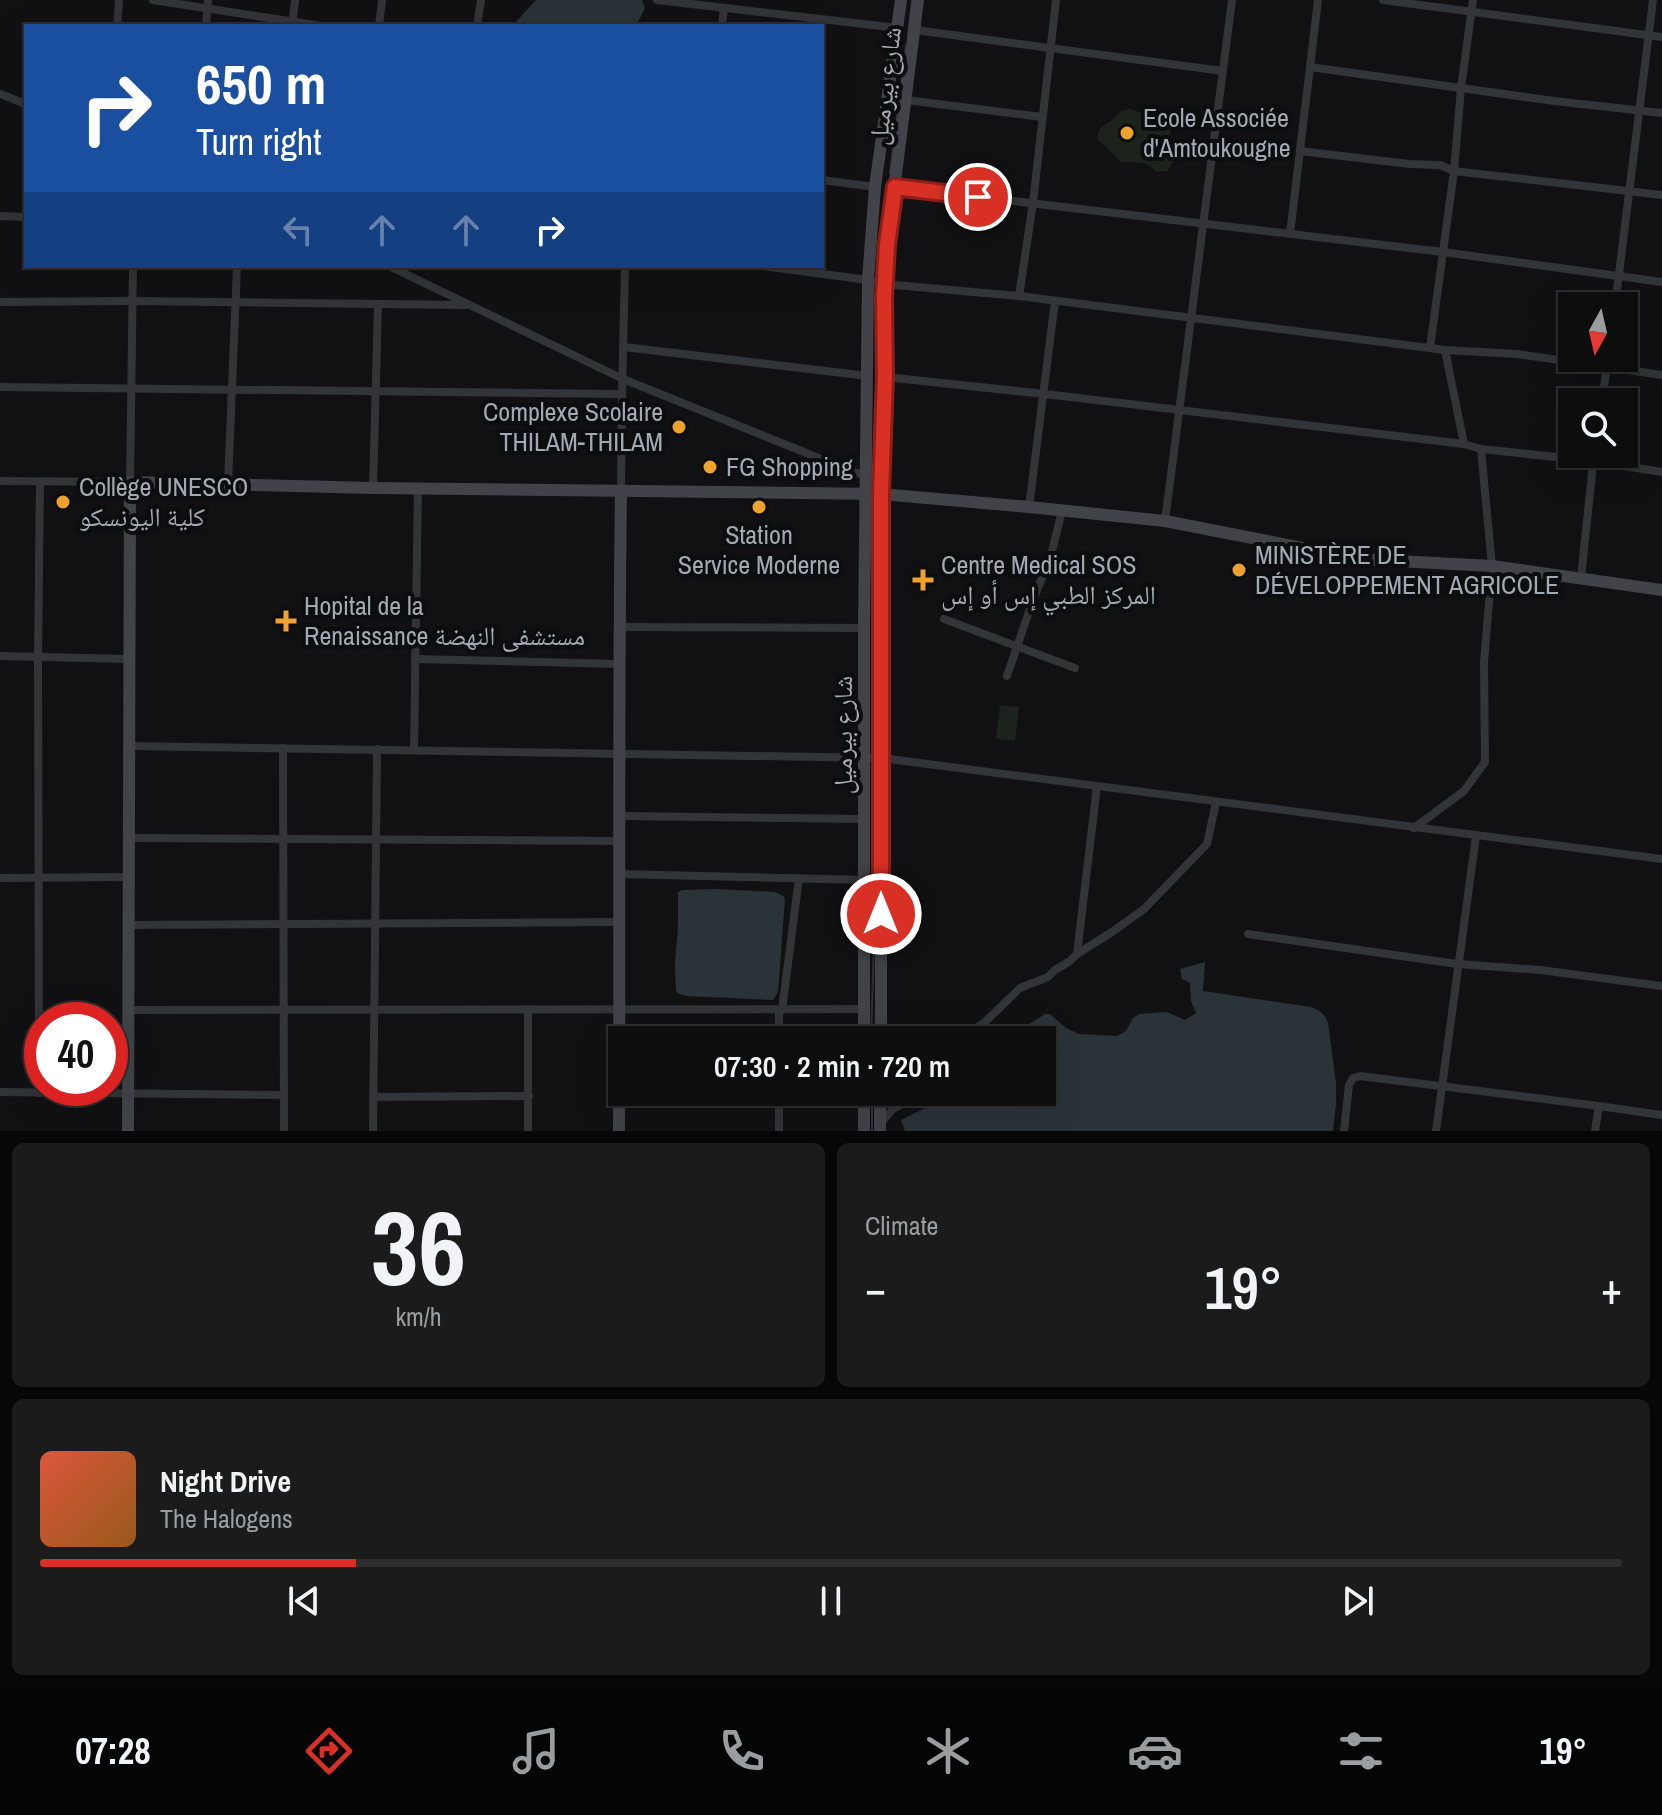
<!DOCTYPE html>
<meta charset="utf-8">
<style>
body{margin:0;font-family:"Archivo Narrow","Noto Naskh Arabic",sans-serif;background:#1b1b1c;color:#f1f3f6;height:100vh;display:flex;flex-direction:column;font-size:30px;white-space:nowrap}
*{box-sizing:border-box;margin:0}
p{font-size:26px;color:#9a9c9e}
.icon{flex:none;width:44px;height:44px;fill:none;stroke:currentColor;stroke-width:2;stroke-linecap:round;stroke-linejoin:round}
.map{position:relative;height:1131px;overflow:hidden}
.side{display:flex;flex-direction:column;gap:12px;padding:12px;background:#070708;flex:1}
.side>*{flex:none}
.banner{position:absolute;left:24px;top:24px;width:800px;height:244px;border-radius:0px;box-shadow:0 8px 32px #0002,0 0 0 2px #2d2d2e;background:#1a4fa0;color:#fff;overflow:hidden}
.needle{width:52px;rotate:188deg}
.buttons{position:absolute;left:1558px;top:292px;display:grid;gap:16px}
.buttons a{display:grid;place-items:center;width:80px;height:80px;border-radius:0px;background:#0d0d0e;box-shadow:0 8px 32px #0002,0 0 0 2px #2d2d2e;font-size:40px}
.speed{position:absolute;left:24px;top:1002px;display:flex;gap:16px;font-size:40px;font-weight:700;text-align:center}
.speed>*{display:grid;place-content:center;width:104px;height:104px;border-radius:50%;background:#0d0d0e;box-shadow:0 8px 32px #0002,0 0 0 2px #2d2d2e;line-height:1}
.speed .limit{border:12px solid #d22;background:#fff;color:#111}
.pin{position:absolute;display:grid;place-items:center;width:68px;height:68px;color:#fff;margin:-34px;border:4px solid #fff;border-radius:50%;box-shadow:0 2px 8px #0007}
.me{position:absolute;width:88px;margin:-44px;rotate:0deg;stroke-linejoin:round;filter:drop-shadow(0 0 6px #0008)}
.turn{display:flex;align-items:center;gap:28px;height:168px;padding:0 40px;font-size:36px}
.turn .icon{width:104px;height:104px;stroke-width:2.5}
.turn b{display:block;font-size:56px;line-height:68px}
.lanes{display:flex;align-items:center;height:76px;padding:0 40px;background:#0003;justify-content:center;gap:40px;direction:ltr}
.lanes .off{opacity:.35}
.big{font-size:60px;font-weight:600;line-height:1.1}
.side .widget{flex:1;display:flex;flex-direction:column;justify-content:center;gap:12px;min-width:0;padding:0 28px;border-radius:12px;background:#1b1b1c}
.side .dial{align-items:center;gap:0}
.dial b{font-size:104px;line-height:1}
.song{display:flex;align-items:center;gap:24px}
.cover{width:96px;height:96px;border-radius:12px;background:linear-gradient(135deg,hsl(10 70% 55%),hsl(30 70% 35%))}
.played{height:8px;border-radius:4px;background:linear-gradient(90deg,#d93025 20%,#2d2d2e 20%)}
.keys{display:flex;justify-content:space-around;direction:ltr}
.heat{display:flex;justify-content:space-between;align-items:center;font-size:44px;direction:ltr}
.side .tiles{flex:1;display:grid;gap:12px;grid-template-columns:1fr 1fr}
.widget:last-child{grid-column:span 2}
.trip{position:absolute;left:608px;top:1026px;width:448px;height:80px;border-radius:0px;background:#0d0d0e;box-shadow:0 8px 32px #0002,0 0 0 2px #2d2d2e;font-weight:600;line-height:80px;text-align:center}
.tabs{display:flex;height:128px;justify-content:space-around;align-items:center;background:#050506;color:#9a9c9e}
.tabs .icon{width:56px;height:56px}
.tabs .selected{color:#d93025}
.tabs b{font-size:36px;color:#f1f3f6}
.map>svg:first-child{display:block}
</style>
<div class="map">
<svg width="1662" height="1131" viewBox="0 0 1662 1131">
<rect width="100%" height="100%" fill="#111113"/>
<!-- green -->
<g fill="#1c231c">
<path d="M1131,109L1155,119L1160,115L1169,112L1175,116V123L1168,137C1172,153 1180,155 1167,171L1156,172C1147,159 1135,164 1121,162L1097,139C1100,123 1105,127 1113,119C1120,112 1120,110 1131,109Z"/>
<path d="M1000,705L1019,707L1015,741L996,739Z"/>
</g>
<!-- water -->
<g fill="#2a3338">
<path d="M536,0H642L645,8L636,26H499L516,22Z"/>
<path d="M717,889L775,892L783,896L785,899L778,992L773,1000L686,996L679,994L676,991L675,964L678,926V892L682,890Z"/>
<path d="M1205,962L1203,991L1311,1007C1320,1010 1325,1014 1328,1023L1336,1083V1104L1333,1131H905L901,1120L939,1101L949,1092H1042V1040H1004L1045,1014H1050L1066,1028L1079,1034L1117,1036L1126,1031L1133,1018L1139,1014L1167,1012L1185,1020L1196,1013L1191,1001L1190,983L1182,979L1180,969Z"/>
</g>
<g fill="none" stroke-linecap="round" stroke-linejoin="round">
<!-- stream -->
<g stroke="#2a3338" stroke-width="2">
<path d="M908,35L912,0"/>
<path d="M890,173L906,45"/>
<path d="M879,281L882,239"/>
<path d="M878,311V397"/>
<path d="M871,1040L875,909"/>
<path d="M872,1092V1131"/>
</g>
<!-- street -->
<g stroke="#333438" stroke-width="8">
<path d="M153,0L321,26"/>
<path d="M657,0L898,28"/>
<path d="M1383,0L1662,37"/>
<path d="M117,26L119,0"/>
<path d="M206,26L208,0"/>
<path d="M292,26L295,0"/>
<path d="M379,26L382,0"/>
<path d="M477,26L481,0"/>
<path d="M722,26L724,8"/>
<path d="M915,30L1223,71"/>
<path d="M1310,67L1554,101L1662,113"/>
<path d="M0,94L26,104"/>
<path d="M906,100L1042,117"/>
<path d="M1300,151L1409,164L1440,165L1454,171L1662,195"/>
<path d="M822,180L875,187"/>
<path d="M895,187L1443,252L1662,282"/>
<path d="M0,216L26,217"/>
<path d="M1290,234L1318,0"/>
<path d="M389,266L623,379L856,473L881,477"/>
<path d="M762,266L868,280L884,284L1019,296L1445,350L1517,354L1662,375"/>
<path d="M1019,296L1033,203L1056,0"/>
<path d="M0,302L132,301L466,305"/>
<path d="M1615,306L1653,0"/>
<path d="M624,347L868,376"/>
<path d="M1430,348L1454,171L1461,88L1473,0"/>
<path d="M1445,350L1464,444"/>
<path d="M885,377L1045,394L1464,444L1481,449L1593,461L1662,472"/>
<path d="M0,387L622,394L625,266"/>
<path d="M1602,402L1608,358"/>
<path d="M0,481L130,482L133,266"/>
<path d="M228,484L237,266"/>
<path d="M373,488L378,304"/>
<path d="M621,490L622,394"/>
<path d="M1029,507L1055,301"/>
<path d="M1165,521L1232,0"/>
<path d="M1581,578L1594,454"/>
<path d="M944,619L1075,668"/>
<path d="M619,627L864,628"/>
<path d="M0,656L129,659"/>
<path d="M415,659L619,664"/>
<path d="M1007,676L1032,603L1051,555L1062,511"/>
<path d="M129,746L881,758L1662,859"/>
<path d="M283,748L284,1131"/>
<path d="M414,750L418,488"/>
<path d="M620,816L866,819"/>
<path d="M1414,828L1464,791L1485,762L1484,662L1492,566L1481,449"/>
<path d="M128,838L620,841"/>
<path d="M620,874L865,880"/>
<path d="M0,878L128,877"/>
<path d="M128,925L619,922"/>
<path d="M1248,934L1457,964L1540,970L1662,986"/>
<path d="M1077,954L1097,786"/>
<path d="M528,1009V1131"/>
<path d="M127,1010L864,1009"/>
<path d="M779,1010V1040"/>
<path d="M782,1010L799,878"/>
<path d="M960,1040L985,1022L1020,988L1048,977L1055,970L1070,961L1077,954L1112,932L1144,909L1207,844L1216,802"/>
<path d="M0,1092L284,1095"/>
<path d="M39,1093L38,656L40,482"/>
<path d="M779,1093V1131"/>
<path d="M619,1095H779"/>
<path d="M373,1097L529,1096"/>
<path d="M881,1123L893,1109L925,1092"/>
<path d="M373,1131L377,749"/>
<path d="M1344,1131L1349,1085L1353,1078L1360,1076L1599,1106L1662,1115"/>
<path d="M1436,1131L1476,836"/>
<path d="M1595,1131L1599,1106"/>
</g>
<!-- secondary -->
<g stroke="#414348" stroke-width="12">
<path d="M864,1040V628L868,280L875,187L901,0"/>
<path d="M881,1040V477L885,377L884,298L887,245L918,0"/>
<path d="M128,1131L130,482L373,488L881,494L1029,507L1165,521L1359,559L1492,566L1662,590"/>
<path d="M619,1131C620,917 618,704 621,490"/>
<path d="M864,1131V1092"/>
<path d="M880,1131V1092"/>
</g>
</g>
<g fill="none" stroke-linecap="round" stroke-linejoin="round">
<!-- route casing -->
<g stroke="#8d1f18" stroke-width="20">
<path id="route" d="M881,914V494L885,377L884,298L887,245L895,187L978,197"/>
</g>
<!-- route -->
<use href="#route" stroke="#d93025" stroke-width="14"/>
</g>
<!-- markers -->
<g fill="#efa32e" stroke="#0c0d0e" stroke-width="3">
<circle cx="1127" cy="133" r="8"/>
<circle cx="679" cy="427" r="8"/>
<circle cx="710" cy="467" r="8"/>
<circle cx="63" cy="502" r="8"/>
<circle cx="759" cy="507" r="8"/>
<circle cx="1239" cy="570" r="8"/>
<path d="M919 568h8v8h8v8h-8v8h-8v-8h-8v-8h8z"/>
<path d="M282 609h8v8h8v8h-8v8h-8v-8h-8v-8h8z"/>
</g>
<g text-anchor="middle" stroke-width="8" stroke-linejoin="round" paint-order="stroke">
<!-- street labels -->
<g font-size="26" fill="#a3a9b3" stroke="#0c0d0e">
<text transform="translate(885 86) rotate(-83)" y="9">شارع بيرميل</text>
<text transform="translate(843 735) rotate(-90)" y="9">شارع بيرميل</text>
</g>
<!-- poi labels -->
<g font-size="26" fill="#a3a9b3" stroke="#0c0d0e" text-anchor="start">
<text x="1143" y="127">Ecole Associée<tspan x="1143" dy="30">d'Amtoukougne</tspan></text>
<text x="663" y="421" text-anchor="end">Complexe Scolaire<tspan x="663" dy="30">THILAM-THILAM</tspan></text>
<text x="726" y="476">FG Shopping</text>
<text x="79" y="496">Collège UNESCO<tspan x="79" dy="30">كلية اليونسكو</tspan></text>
<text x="759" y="544" text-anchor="middle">Station<tspan x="759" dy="30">Service Moderne</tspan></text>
<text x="1255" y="564">MINISTÈRE DE<tspan x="1255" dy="30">DÉVELOPPEMENT AGRICOLE</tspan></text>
<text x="941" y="574">Centre Medical SOS<tspan x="941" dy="30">المركز الطبي إس أو إس</tspan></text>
<text x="304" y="615">Hopital de la<tspan x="304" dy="30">Renaissance مستشفى النهضة</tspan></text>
</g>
</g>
</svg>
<div class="buttons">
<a><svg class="needle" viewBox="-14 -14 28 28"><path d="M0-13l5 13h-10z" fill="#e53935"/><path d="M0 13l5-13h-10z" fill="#9a9c9e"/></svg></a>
<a><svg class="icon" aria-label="search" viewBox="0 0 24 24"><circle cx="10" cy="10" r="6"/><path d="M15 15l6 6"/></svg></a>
</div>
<div class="speed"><div class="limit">40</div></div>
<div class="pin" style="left:978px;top:197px;background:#d93025"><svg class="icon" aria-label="arrive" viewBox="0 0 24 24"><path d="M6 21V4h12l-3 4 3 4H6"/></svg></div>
<svg class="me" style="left:881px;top:914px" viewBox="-20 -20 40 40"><circle r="17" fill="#d93025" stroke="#fff" stroke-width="3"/><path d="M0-11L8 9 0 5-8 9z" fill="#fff"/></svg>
<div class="trip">07:30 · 2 min · 720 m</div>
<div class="banner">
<div class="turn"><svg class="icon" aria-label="right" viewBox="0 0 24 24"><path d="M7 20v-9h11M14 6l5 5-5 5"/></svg><div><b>650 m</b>Turn right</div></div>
<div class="lanes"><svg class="icon off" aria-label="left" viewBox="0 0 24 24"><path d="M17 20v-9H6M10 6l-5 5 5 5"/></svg><svg class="icon off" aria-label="ahead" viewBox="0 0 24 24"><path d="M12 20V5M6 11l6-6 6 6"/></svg><svg class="icon off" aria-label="ahead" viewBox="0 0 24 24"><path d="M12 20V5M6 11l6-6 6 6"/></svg><svg class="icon" aria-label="right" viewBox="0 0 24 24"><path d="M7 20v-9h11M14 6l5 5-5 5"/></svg></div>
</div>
</div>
<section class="side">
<div class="tiles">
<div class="widget dial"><b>36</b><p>km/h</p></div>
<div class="widget"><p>Climate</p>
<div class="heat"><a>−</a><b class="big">19°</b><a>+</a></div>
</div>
<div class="widget">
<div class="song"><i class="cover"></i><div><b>Night Drive</b><p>The Halogens</p></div></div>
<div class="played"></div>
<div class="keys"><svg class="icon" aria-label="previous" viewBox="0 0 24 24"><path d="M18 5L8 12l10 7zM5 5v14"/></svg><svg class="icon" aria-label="pause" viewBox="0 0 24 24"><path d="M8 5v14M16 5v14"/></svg><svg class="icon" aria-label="next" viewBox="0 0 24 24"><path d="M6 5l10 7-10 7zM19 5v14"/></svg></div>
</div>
</div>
</section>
<nav class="tabs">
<b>07:28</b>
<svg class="icon selected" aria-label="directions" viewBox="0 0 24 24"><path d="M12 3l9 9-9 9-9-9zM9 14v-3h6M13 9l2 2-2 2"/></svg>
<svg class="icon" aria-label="music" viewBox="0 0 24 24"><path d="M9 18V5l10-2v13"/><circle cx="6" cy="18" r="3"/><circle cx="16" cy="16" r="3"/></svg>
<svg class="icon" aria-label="phone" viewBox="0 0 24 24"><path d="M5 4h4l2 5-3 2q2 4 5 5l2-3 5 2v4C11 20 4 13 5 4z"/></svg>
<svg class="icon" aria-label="climate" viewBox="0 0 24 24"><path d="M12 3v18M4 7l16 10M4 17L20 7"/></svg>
<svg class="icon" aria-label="car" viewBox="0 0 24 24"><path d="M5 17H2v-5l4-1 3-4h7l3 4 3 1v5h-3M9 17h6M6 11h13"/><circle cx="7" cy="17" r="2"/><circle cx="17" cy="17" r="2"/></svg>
<svg class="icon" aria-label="filters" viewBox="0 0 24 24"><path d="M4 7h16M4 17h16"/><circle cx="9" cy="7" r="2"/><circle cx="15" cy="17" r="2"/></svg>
<b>19°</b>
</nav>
